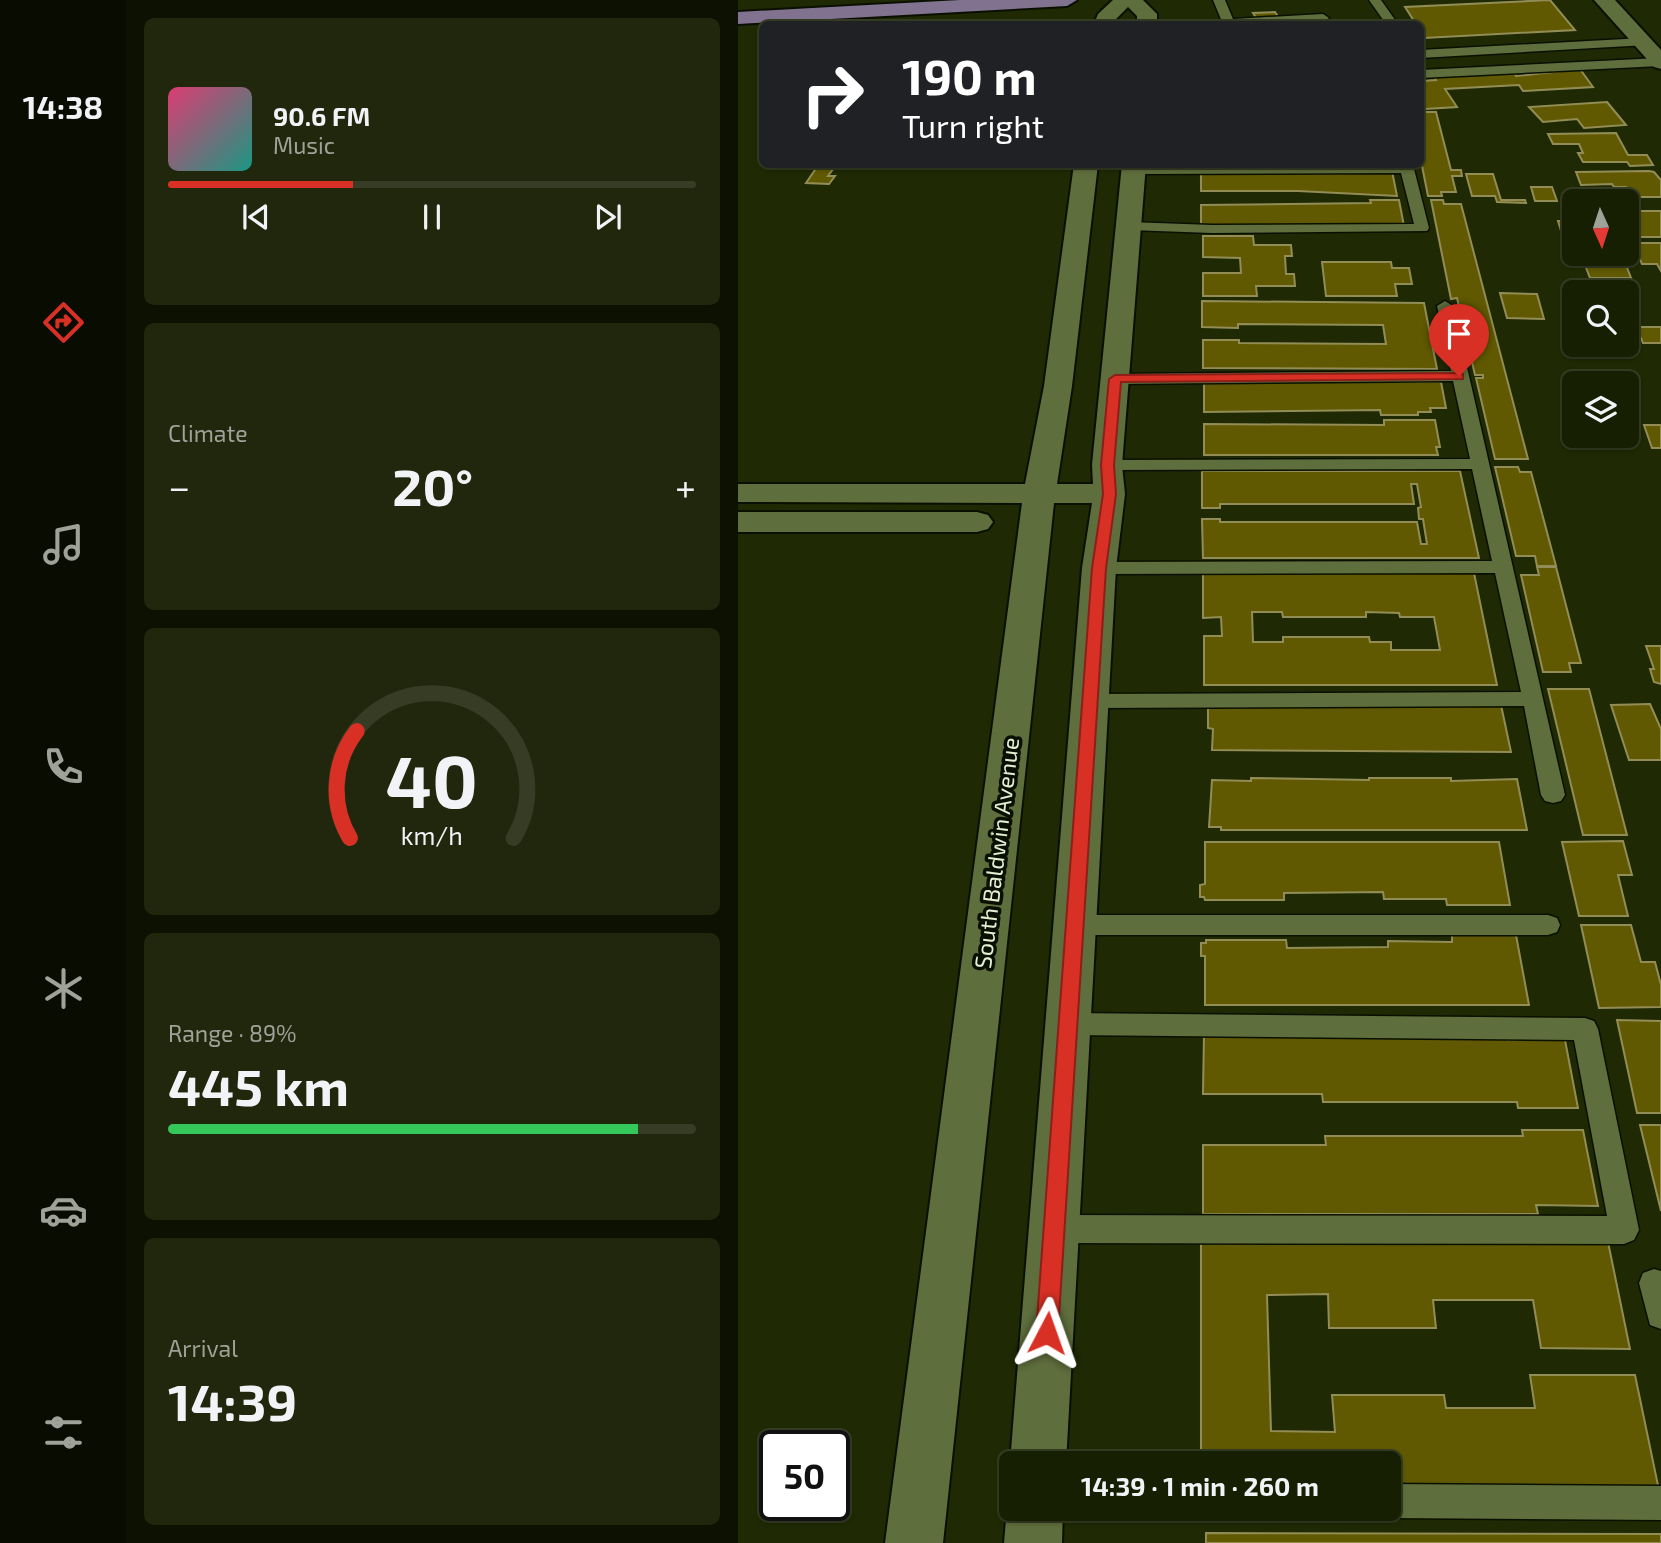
<!DOCTYPE html>
<meta charset="utf-8">
<style>
body{margin:0;font-family:"Exo 2",sans-serif;background:#20270c;color:#f1f3f6;height:100vh;display:flex;flex-direction:column;font-size:26px;white-space:nowrap}
*{box-sizing:border-box;margin:0}
p{font-size:23px;color:#9ea299}
.icon{flex:none;width:38px;height:38px;fill:none;stroke:currentColor;stroke-width:2;stroke-linecap:round;stroke-linejoin:round}
.map{position:relative;flex:1;overflow:hidden}
.side{display:flex;flex-direction:column;gap:18px;padding:18px;background:#0d1101;width:612px}
.side>*{flex:none}
.hud{position:absolute;left:21px;top:21px;width:665px;height:147px;border-radius:10px;box-shadow:0 2px 5px #0004,0 0 0 2px #363d24;background:#202124;color:#fff;overflow:hidden}
.needle{width:46px;rotate:177deg}
.buttons{position:absolute;left:824px;top:189px;display:grid;gap:14px}
.buttons a{display:grid;place-items:center;width:77px;height:77px;border-radius:10px;background:#171f02;box-shadow:0 2px 5px #0004,0 0 0 2px #363d24;font-size:35px}
.speed{position:absolute;left:21px;top:1430px;display:flex;gap:14px;font-size:35px;font-weight:700;text-align:center}
.speed>*{display:grid;place-content:center;width:91px;height:91px;border-radius:50%;background:#171f02;box-shadow:0 2px 5px #0004,0 0 0 2px #363d24;line-height:1}
.speed .limit{border:4px solid #111;border-radius:10px;background:#fff;color:#111}
.pin{position:absolute;display:grid;place-items:center;width:60px;height:60px;color:#fff;margin:-72px -30px;border-radius:50% 50% 50% 0;rotate:-45deg;box-shadow:0 0 7px #0007}
.pin .icon{rotate:45deg}
.me{position:absolute;width:77px;margin:-38px;rotate:4deg;stroke-linejoin:round;filter:drop-shadow(0 0 5px #0008)}
.turn{display:flex;align-items:center;gap:24px;height:147px;padding:0 28px;font-size:32px}
.turn .icon{width:91px;height:91px;stroke-width:2.5}
.turn b{display:block;font-size:49px;line-height:60px}
.big{font-size:52px;font-weight:700;line-height:1.1}
.side .widget{flex:1;display:flex;flex-direction:column;justify-content:center;gap:10px;min-width:0;padding:0 24px;border-radius:10px;background:#20270c}
.side .dial{align-items:center;gap:0}
.dial svg{height:182px;overflow:visible;fill:none;stroke:#363d24;stroke-width:7;stroke-linecap:round;text-anchor:middle}
.dial text{fill:#f1f3f6;stroke:none}
.song{display:flex;align-items:center;gap:21px}
.cover{width:84px;height:84px;border-radius:10px;background:linear-gradient(135deg,hsl(340 70% 55%),hsl(170 70% 35%))}
.played{height:7px;border-radius:4px;background:linear-gradient(90deg,#d93025 35%,#363d24 35%)}
.keys{display:flex;justify-content:space-around;direction:ltr}
.heat{display:flex;justify-content:space-between;align-items:center;font-size:38px;direction:ltr}
.charge{height:10px;border-radius:5px;background:linear-gradient(90deg,#34c759 89%,#363d24 0)}
.trip{position:absolute;left:261px;top:1451px;width:402px;height:70px;border-radius:10px;background:#171f02;box-shadow:0 2px 5px #0004,0 0 0 2px #363d24;font-weight:700;line-height:70px;text-align:center}
main{display:flex;flex:1;min-height:0}
.dock{display:flex;flex-direction:column;width:126px;justify-content:space-around;align-items:center;background:#090c01;color:#9ea299}
.dock .icon{width:49px;height:49px}
.dock .selected{color:#d93025}
.dock b{font-size:32px;color:#f1f3f6}
.map>svg:first-child{display:block}
</style>
<main>
<nav class="dock">
<b>14:38</b>
<svg class="icon selected" aria-label="directions" viewBox="0 0 24 24"><path d="M12 3l9 9-9 9-9-9zM9 14v-3h6M13 9l2 2-2 2"/></svg>
<svg class="icon" aria-label="music" viewBox="0 0 24 24"><path d="M9 18V5l10-2v13"/><circle cx="6" cy="18" r="3"/><circle cx="16" cy="16" r="3"/></svg>
<svg class="icon" aria-label="phone" viewBox="0 0 24 24"><path d="M5 4h4l2 5-3 2q2 4 5 5l2-3 5 2v4C11 20 4 13 5 4z"/></svg>
<svg class="icon" aria-label="climate" viewBox="0 0 24 24"><path d="M12 3v18M4 7l16 10M4 17L20 7"/></svg>
<svg class="icon" aria-label="car" viewBox="0 0 24 24"><path d="M5 17H2v-5l4-1 3-4h7l3 4 3 1v5h-3M9 17h6M6 11h13"/><circle cx="7" cy="17" r="2"/><circle cx="17" cy="17" r="2"/></svg>
<svg class="icon" aria-label="filters" viewBox="0 0 24 24"><path d="M4 7h16M4 17h16"/><circle cx="9" cy="7" r="2"/><circle cx="15" cy="17" r="2"/></svg>
</nav>
<section class="side">
<div class="widget">
<div class="song"><i class="cover"></i><div><b>90.6 FM</b><p>Music</p></div></div>
<div class="played"></div>
<div class="keys"><svg class="icon" aria-label="previous" viewBox="0 0 24 24"><path d="M18 5L8 12l10 7zM5 5v14"/></svg><svg class="icon" aria-label="pause" viewBox="0 0 24 24"><path d="M8 5v14M16 5v14"/></svg><svg class="icon" aria-label="next" viewBox="0 0 24 24"><path d="M6 5l10 7-10 7zM19 5v14"/></svg></div>
</div>
<div class="widget"><p>Climate</p>
<div class="heat"><a>−</a><b class="big">20°</b><a>+</a></div>
</div>
<div class="widget dial"><svg viewBox="0 0 100 80">
<path d="M14 69A42 42 0 1 1 86 69"/>
<path d="M14 69A42 42 0 0 1 17 22" stroke="#d93025"/>
<text x="50" y="56" font-size="32" font-weight="700">40</text>
<text x="50" y="72" font-size="11">km/h</text>
</svg></div>
<div class="widget"><p>Range · 89%</p><b class="big">445 km</b><div class="charge"></div></div>
<div class="widget"><p>Arrival</p><b class="big">14:39</b></div>
</section>
<div class="map">
<svg width="923" height="1543" viewBox="0 0 923 1543">
<rect width="100%" height="100%" fill="#1f2903"/>
<!-- building -->
<g fill="#605901" stroke="#928d56" stroke-width="2" fill-rule="evenodd">
<path d="M812,0L837,30L686,38L682,24H678L667,7Z"/>
<path d="M537,12L545,24H522L515,13Z"/>
<path d="M842,69L855,87L785,91L781,85L707,89L719,107L687,109L682,106V81L698,80L695,75L775,71L778,76Z"/>
<path d="M869,102L888,125L846,128L839,119L805,122L791,107Z"/>
<path d="M682,112H698L713,170H723L724,176H714L718,192H703L704,196H690L682,156Z"/>
<path d="M878,133L890,155H909L915,165L892,166L889,162H845L840,153H845L841,144H815L810,134Z"/>
<path d="M81,164L98,165L90,176H97L91,184L68,183Z"/>
<path d="M463,171H654L659,196L560,191H463Z"/>
<path d="M911,171L916,172L923,180V197H892L888,187H876L874,184L843,185L838,172Z"/>
<path d="M728,174H755L763,200H787L788,203L759,202L757,196H734Z"/>
<path d="M793,187H814L819,201H797Z"/>
<path d="M632,200H661L666,226H463V205L633,203Z"/>
<path d="M693,200H705L706,204H723L790,459H757L738,378H745V375H737L719,298L713,299Z"/>
<rect x="889" y="211" width="34" height="26"/>
<path d="M820,221H836V237H825Z"/>
<path d="M465,236H515L516,245H553L554,256H547L548,274H556L557,286H518L519,296H465V273H503L502,258L465,257Z"/>
<path d="M895,243H923V271L919,264H904Z"/>
<path d="M584,262H653L654,268H671L674,284H657L659,296H588Z"/>
<path d="M847,265H888L893,278H852Z"/>
<path d="M762,293L799,294L806,319L769,318Z"/>
<path d="M464,301L686,303L699,369L465,368V340H501V343L648,344L645,325L500,324V328L464,327Z"/>
<path d="M899,327H923V343H905L903,338H894L890,328Z"/>
<path d="M466,382H703L708,408H692L693,412H680V415H643L642,410L466,412Z"/>
<path d="M646,420H697L702,447H698L700,455H466V424L646,425Z"/>
<path d="M906,425H923V448H914Z"/>
<path d="M757,467H780L782,472H793L818,566H799L797,556H778Z"/>
<path d="M464,471H722L741,558H465L464,519H482V522H679L683,544H689L685,519H681L680,508L683,507L679,484H673L676,504H482V508H464Z"/>
<path d="M799,567H818L843,663H831L833,672H805L783,575H801Z"/>
<path d="M465,573H736L759,685H466V636H484L483,617L465,618ZM514,612H544L545,617H628V612L661,613L662,617H696L702,650H653V642H632L631,637H545V642H515Z"/>
<path d="M908,646H923V684L916,682L912,669H916Z"/>
<path d="M810,689H851L889,835H845Z"/>
<path d="M912,704L923,729V760H891L873,705Z"/>
<path d="M763,705L773,752L474,750L475,729L470,728V707Z"/>
<path d="M513,778L631,780V778H713V781L779,779L789,830H483V827H471L474,780L513,781Z"/>
<path d="M885,841L894,875H880L890,916H841L824,842Z"/>
<path d="M467,842H761L772,905H709L708,899H646L645,892L546,893V900H467L466,897H462V885L467,884Z"/>
<path d="M843,925H893L903,962H917L923,985V1007L861,1008Z"/>
<path d="M714,935H778L791,1005H467V956H463V943H468V940H548L549,948L650,947V941L714,942Z"/>
<path d="M879,1020L923,1021V1113H899Z"/>
<path d="M466,1032L768,1033L769,1040H827L840,1108H780L779,1102H585L584,1094H465Z"/>
<path d="M902,1125H923V1211Z"/>
<path d="M784,1130H845L860,1206L798,1205L800,1214H465V1145H588L587,1136H785Z"/>
<path d="M463,1241L870,1242L892,1349L803,1348L795,1300H695L698,1328H591L590,1294L529,1295L533,1431L597,1432L594,1395H706L708,1408H797L792,1375H897L922,1495L651,1494V1463H463Z"/>
<path d="M468,1533L923,1534V1543H468Z"/>
</g>
<g fill="none" stroke-linecap="round" stroke-linejoin="round">
<!-- lane casing -->
<g stroke="#0a1000" stroke-width="3">
<g id="lane">
<path d="M475,0H487L495,19L585,14L591,18L585,22L485,24Z"/>
<path d="M631,0H643L660,24H648Z"/>
<path d="M905,38L909,39V45L682,58V50Z"/>
<path d="M922,58V66L682,78V70Z"/>
<path d="M669,165L676,169L691,228L689,231L474,233L391,230L384,226L391,222L474,225L676,224L663,173L396,174L389,170L396,166Z"/>
<path d="M707,301L715,306L827,795L823,801L815,803L807,801L803,795L786,706L352,708L344,706L341,701L344,696L352,694L783,692L757,573L361,574L354,572L351,568L354,564L361,562L754,561L734,469L369,470L360,465L369,460L732,459L715,381L377,384L369,379L377,374L713,371L699,306Z"/>
<path d="M336,915H810L819,918L822,925L819,932L810,935H336L327,932L324,925L327,918Z"/>
<path d="M330,1013L847,1018L856,1021L860,1029L901,1230L896,1240L886,1244L317,1243L307,1239L302,1229L307,1219L317,1215L869,1216L836,1040L330,1035L321,1032L317,1024L321,1016Z"/>
<path d="M916,1269L923,1271V1329L912,1325L901,1283L905,1273Z"/>
<path d="M651,1484L923,1486V1520L651,1518L639,1513L637,1508H651Z"/>
</g>
</g>
<!-- street casing -->
<g stroke="#0a1000" stroke-width="4">
<path id="street" d="M856,0H877L923,50V69L916,67Z"/>
</g>
<!-- secondary casing -->
<g stroke="#0a1000" stroke-width="4">
<g id="secondary">
<path d="M375,0H405L419,14V24H399V16L390,7L377,20L376,24H356L360,14Z"/>
<path d="M336,164H360L334,386L319,484H355L354,465L384,164H408L384,465L387,494L378,568L328,1463H272L344,568L354,503H316L205,1543H147L284,503L0,502V484H287L306,386Z"/>
<path d="M0,512H239L250,515L255,522L250,529L239,532H0Z"/>
<path d="M273,1497V1508H325L324,1543H266L269,1508Z"/>
</g>
</g>
<!-- primary casing -->
<g stroke="#0a1000" stroke-width="4">
<path id="primary" d="M222,0H339L329,6L0,24V12Z"/>
</g>
<!-- lane -->
<use href="#lane" fill="#5e6e3c" fill-rule="evenodd"/>
<!-- street -->
<use href="#street" fill="#5e6e3c" fill-rule="evenodd"/>
<!-- secondary -->
<use href="#secondary" fill="#5e6e3c" fill-rule="evenodd"/>
<!-- primary -->
<use href="#primary" fill="#817290" fill-rule="evenodd"/>
</g>
<!-- route -->
<path fill="#d93025" stroke="#8d1f18" stroke-width="2" d="M721,373L725,374V379L383,382L376,465L378,494L368,568L320,1333L317,1341L309,1344L302,1341L298,1333L354,568L365,494L363,465L371,379L377,375Z"/>
<g text-anchor="middle" stroke-width="7" stroke-linejoin="round" paint-order="stroke">
<!-- street labels -->
<g font-size="23" fill="#e5efd4" stroke="#0a1001">
<text transform="translate(259 853) rotate(-83)" y="8">South Baldwin Avenue</text>
</g>
</g>
</svg>
<div class="buttons">
<a><svg class="needle" viewBox="-14 -14 28 28"><path d="M0-13l5 13h-10z" fill="#e53935"/><path d="M0 13l5-13h-10z" fill="#9ea299"/></svg></a>
<a><svg class="icon" aria-label="search" viewBox="0 0 24 24"><circle cx="10" cy="10" r="6"/><path d="M15 15l6 6"/></svg></a>
<a><svg class="icon" aria-label="layers" viewBox="0 0 24 24"><path d="M12 4l9 5-9 5-9-5zM3 14l9 5 9-5"/></svg></a>
</div>
<div class="speed"><div class="limit">50</div></div>
<div class="pin" style="left:721px;top:376px;background:#d93025"><svg class="icon" aria-label="arrive" viewBox="0 0 24 24"><path d="M6 21V4h12l-3 4 3 4H6"/></svg></div>
<svg class="me" style="left:309px;top:1333px" viewBox="-20 -20 40 40"><path d="M0-17L14 15 0 8-14 15z" fill="#d93025" stroke="#fff" stroke-width="4"/></svg>
<div class="trip">14:39 · 1 min · 260 m</div>
<div class="hud">
<div class="turn"><svg class="icon" aria-label="right" viewBox="0 0 24 24"><path d="M7 20v-9h11M14 6l5 5-5 5"/></svg><div><b>190 m</b>Turn right</div></div>
</div>
</div>
</main>
